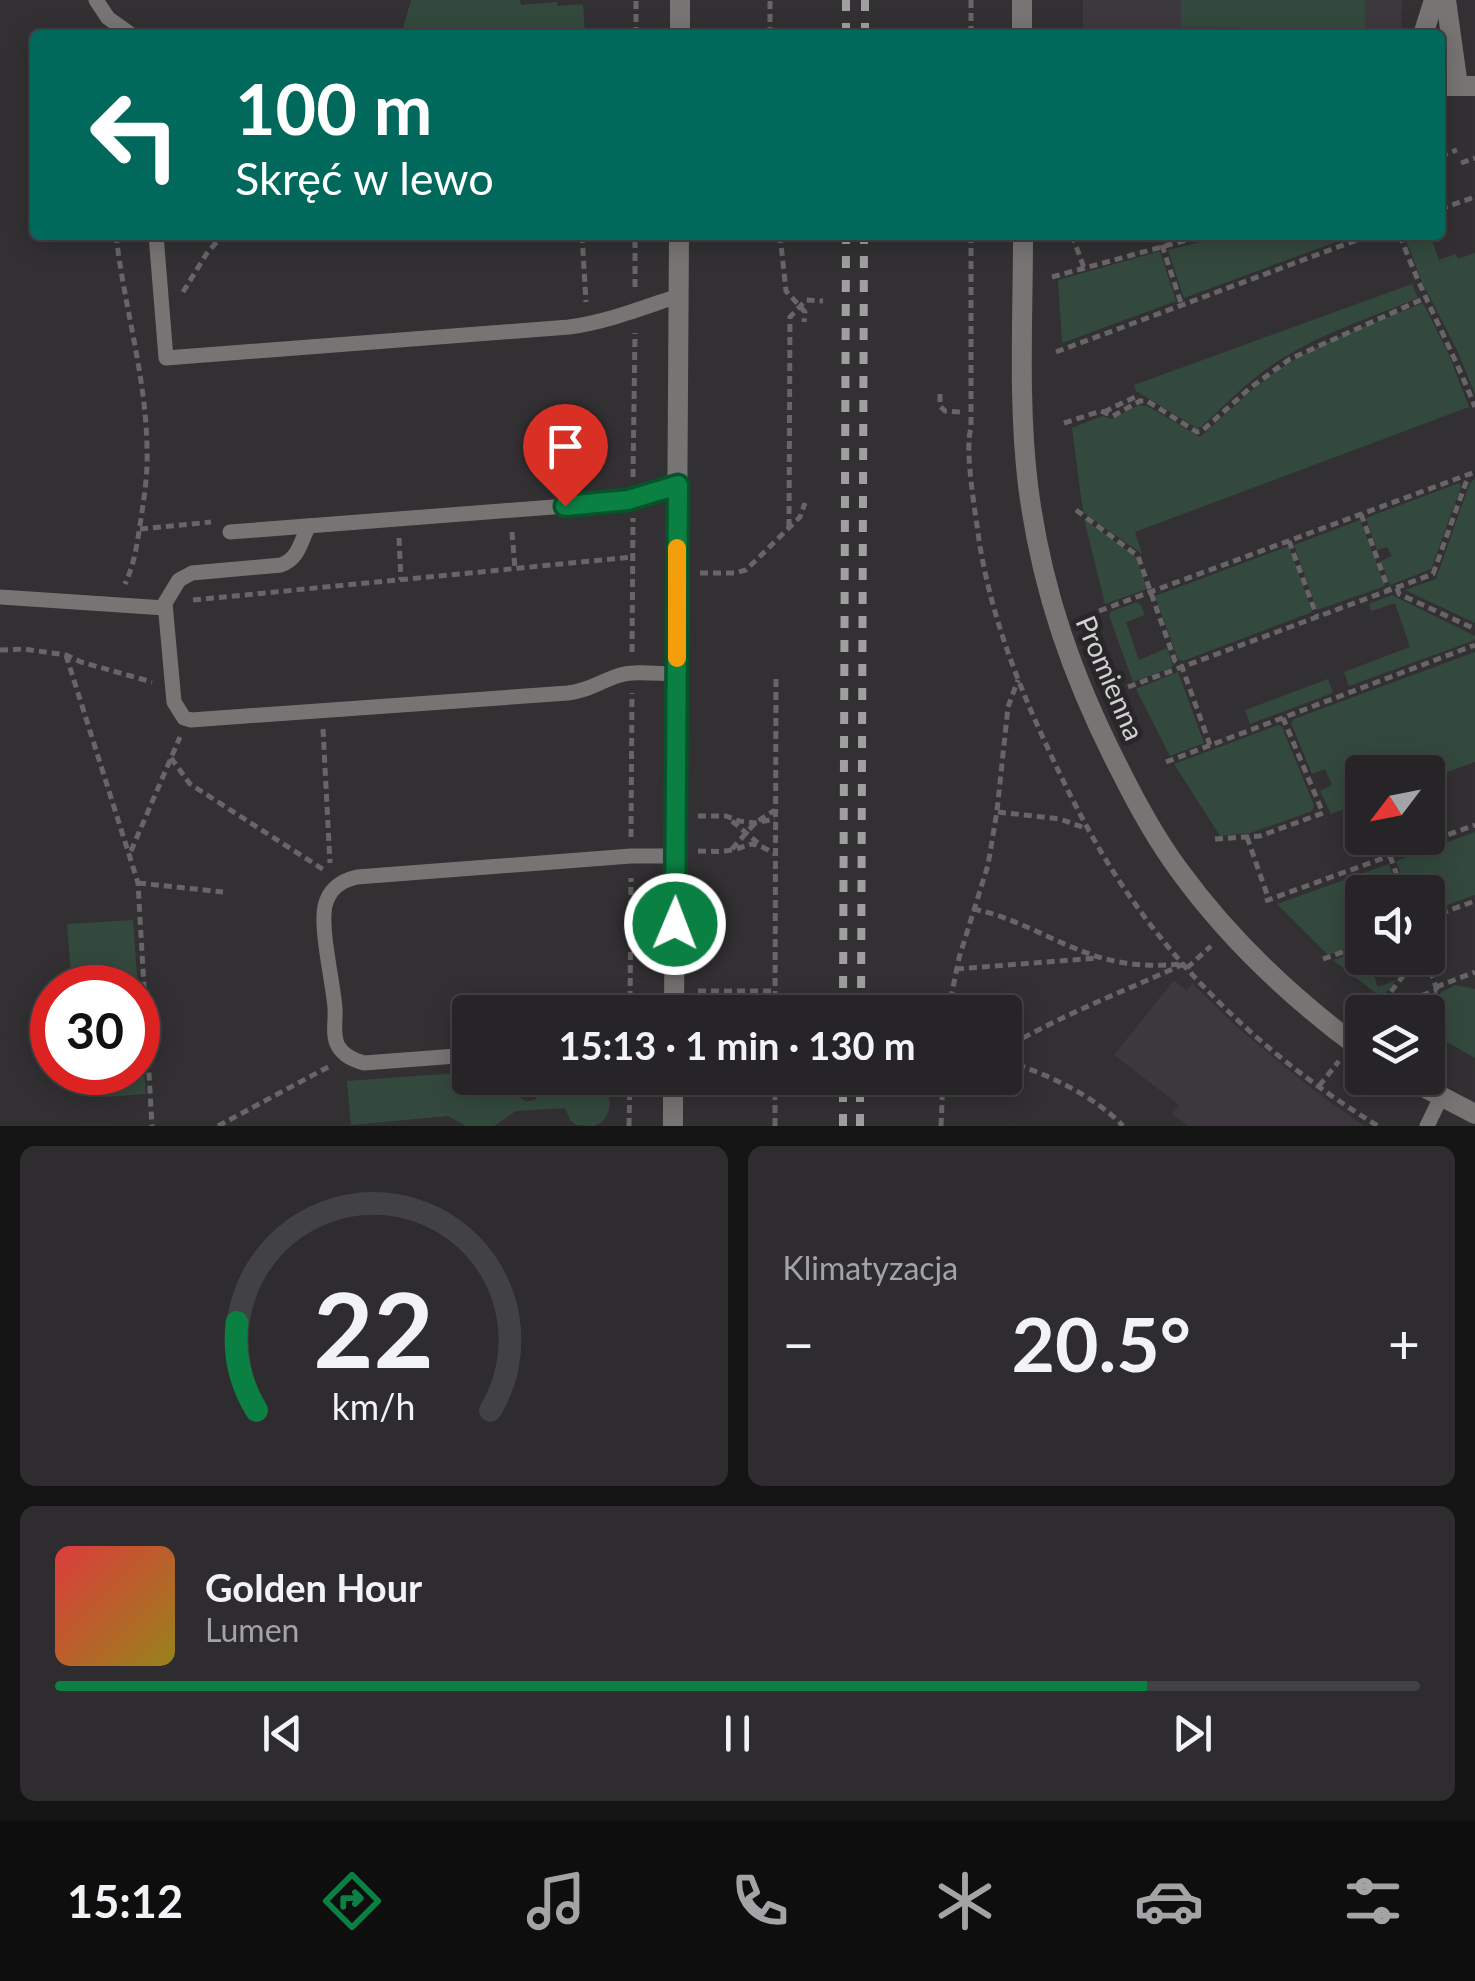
<!DOCTYPE html>
<html lang="pl">
<meta charset="utf-8">
<style>
body{margin:0;font-family:Lato,sans-serif;background:#2e2c2e;color:#f1f3f6;height:100vh;display:flex;flex-direction:column;font-size:38px;white-space:nowrap}
*{box-sizing:border-box;margin:0}
p{font-size:32px;color:#a4a4a7}
.icon{flex:none;width:55px;height:55px;fill:none;stroke:currentColor;stroke-width:2;stroke-linecap:round;stroke-linejoin:round}
.map{position:relative;height:1126px;overflow:hidden}
.drawer{display:flex;flex-direction:column;gap:20px;padding:20px;background:#151415;flex:1}
.drawer>*{flex:none}
.top-card{position:absolute;left:30px;top:30px;width:1415px;height:210px;border-radius:10px;box-shadow:0 5px 25px #0003,0 0 0 2px #424143;background:#00695c;color:#fff;overflow:hidden}
.needle{width:65px;rotate:238deg}
.controls{position:absolute;left:1345px;top:755px;display:grid;gap:20px}
.controls a{display:grid;place-items:center;width:100px;height:100px;border-radius:10px;background:#262426;box-shadow:0 5px 25px #0003,0 0 0 2px #424143;font-size:50px}
.speed{position:absolute;left:30px;top:965px;display:flex;gap:20px;font-size:50px;font-weight:700;text-align:center}
.speed>*{display:grid;place-content:center;width:130px;height:130px;border-radius:50%;background:#262426;box-shadow:0 5px 25px #0003,0 0 0 2px #424143;line-height:1}
.speed .limit{border:15px solid #d22;background:#fff;color:#111}
.pin{position:absolute;display:grid;place-items:center;width:85px;height:85px;color:#fff;margin:-102px -42px;border-radius:50% 50% 50% 0;rotate:-45deg;box-shadow:0 0 10px #0007}
.pin .icon{rotate:45deg}
.me{position:absolute;width:110px;margin:-55px;rotate:1deg;stroke-linejoin:round;filter:drop-shadow(0 0 8px #0008)}
.turn{display:flex;align-items:center;gap:35px;height:210px;padding:0 40px;font-size:45px}
.turn .icon{width:130px;height:130px;stroke-width:2.5}
.turn b{display:block;font-size:70px;line-height:85px}
.big{font-size:75px;font-weight:700;line-height:1.1}
.drawer .card{flex:1;display:flex;flex-direction:column;justify-content:center;gap:15px;min-width:0;padding:0 35px;border-radius:15px;background:#2e2c2e}
.drawer .dial{align-items:center;gap:0}
.dial svg{height:260px;overflow:visible;fill:none;stroke:#424143;stroke-width:7;stroke-linecap:round;text-anchor:middle}
.dial text{fill:#f1f3f6;stroke:none}
.song{display:flex;align-items:center;gap:30px}
.cover{width:120px;height:120px;border-radius:15px;background:linear-gradient(135deg,hsl(0 70% 55%),hsl(50 70% 35%))}
.played{height:10px;border-radius:5px;background:linear-gradient(90deg,#0b8043 80%,#424143 80%)}
.keys{display:flex;justify-content:space-around;direction:ltr}
.heat{display:flex;justify-content:space-between;align-items:center;font-size:55px;direction:ltr}
.drawer .tiles{flex:1;display:grid;gap:20px;grid-template-columns:1fr 1fr}
.card:last-child{grid-column:span 2}
.trip{position:absolute;left:452px;top:995px;width:570px;height:100px;border-radius:10px;background:#262426;box-shadow:0 5px 25px #0003,0 0 0 2px #424143;font-weight:700;line-height:100px;text-align:center}
.tab-bar{display:flex;height:160px;justify-content:space-around;align-items:center;background:#0f0e0f;color:#a4a4a7}
.tab-bar .icon{width:70px;height:70px}
.tab-bar .on{color:#0b8043}
.tab-bar b{font-size:45px;color:#f1f3f6}
.map>svg:first-child{display:block}
</style>
<div class="map">
<svg width="1475" height="1126" viewBox="0 0 1475 1126">
<rect width="100%" height="100%" fill="#323032"/>
<!-- built -->
<g fill="#3d373e">
<path d="M1083,0H1402L1401,35H1083Z"/>
<path d="M1174,980L1187,991L1192,983L1238,1028L1285,1067L1320,1095L1365,1126H1188L1172,1114L1179,1105L1114,1055Z"/>
</g>
<!-- green -->
<g fill="#34493e">
<path d="M411,0H520L521,5L557,2V6L583,4L585,34L401,35Z"/>
<path d="M1181,0H1365V29L1181,27Z"/>
<path d="M1229,235H1355L1184,298L1168,250Z"/>
<path d="M1404,235H1430L1439,260L1456,254L1458,259L1475,253V394L1458,352L1422,282Z"/>
<path d="M1160,251L1176,301L1062,343L1058,280Z"/>
<path d="M1412,284L1418,298C1367,319 1310,337 1265,370C1242,387 1222,408 1201,427L1197,428L1136,391L1134,385Z"/>
<path d="M1423,303L1449,355L1469,407L1135,532L1142,554L1083,512L1072,428L1102,416L1112,419L1139,405L1147,406L1200,437C1229,412 1256,383 1289,363C1330,337 1378,322 1423,303Z"/>
<path d="M1475,478V623L1405,590L1436,579L1469,485Z"/>
<path d="M1459,483L1461,487L1431,569L1390,585L1381,561L1392,556L1387,547L1377,550L1366,518Z"/>
<path d="M1084,519L1136,557L1147,589L1105,604Z"/>
<path d="M1360,520L1385,586L1317,610L1294,545Z"/>
<path d="M1289,546L1312,612L1183,661L1178,659L1155,596Z"/>
<path d="M1392,595L1475,636V640L1349,686L1344,672L1410,647L1395,603L1371,611L1369,604Z"/>
<path d="M1137,602L1141,605L1145,615L1126,622L1139,660L1167,648L1173,665L1170,668L1133,682L1109,615L1112,611Z"/>
<path d="M1475,652V762L1428,779V772H1362V803L1331,814L1320,791L1332,785L1325,769L1312,774L1291,723L1294,719Z"/>
<path d="M1178,672L1204,743L1170,756L1136,689Z"/>
<path d="M1328,679L1333,693L1250,724L1245,710Z"/>
<path d="M1278,725L1282,727L1314,805L1312,811L1250,833L1220,836L1174,764Z"/>
<path d="M1475,832V895L1428,912V892H1407L1396,861Z"/>
<path d="M1389,864L1399,892H1362V942L1328,955L1277,904Z"/>
<path d="M133,920L146,1094L105,1097L104,1076L78,1077L77,1073L138,1072V988L72,987L67,924Z"/>
<path d="M1362,949V958H1391L1370,965L1378,987L1396,980L1382,998L1333,960Z"/>
<path d="M1455,985L1475,989V1058L1447,1042L1440,993Z"/>
<path d="M470,1072V1078H522L517,1083L516,1092C521,1100 527,1104 536,1099L541,1091L540,1082L535,1078H589V1084C595,1086 600,1086 605,1091C615,1102 608,1123 593,1126C589,1126 580,1125 576,1125L570,1120L565,1108L516,1111L494,1126H466L448,1116L351,1125L347,1081Z"/>
</g>
<g fill="none" stroke-linecap="round" stroke-linejoin="round">
<!-- path -->
<g stroke="#676567" stroke-width="5" stroke-dasharray="8 5" stroke-linecap="butt">
<path d="M971,0V35"/>
<path d="M636,35V0"/>
<path d="M770,35V0"/>
<path d="M1440,156L1457,150"/>
<path d="M1461,163L1475,158"/>
<path d="M1440,209L1472,198"/>
<path d="M116,235C124,306 146,376 147,448C148,474 144,499 140,525C137,545 134,565 125,584"/>
<path d="M582,235L586,302"/>
<path d="M780,235L786,291L805,312L804,322"/>
<path d="M971,235V428C964,449 976,516 979,540C990,611 1015,677 1045,742C1070,797 1098,852 1133,901C1196,991 1284,1069 1378,1126"/>
<path d="M1072,235L1084,268"/>
<path d="M1400,235C1421,294 1452,348 1475,407"/>
<path d="M1162,245L1182,306"/>
<path d="M1052,277L1205,235"/>
<path d="M635,287V235"/>
<path d="M183,292L207,253L223,235"/>
<path d="M1056,352L1370,235"/>
<path d="M940,394V406L945,411L961,412"/>
<path d="M1104,412L1135,397L1140,401"/>
<path d="M1064,423L1101,411L1113,416L1140,401H1147L1197,432L1202,431L1250,388L1290,359L1425,298"/>
<path d="M633,477L635,333"/>
<path d="M1076,510L1138,556L1175,661L1182,667L1210,745"/>
<path d="M1361,514L1389,591"/>
<path d="M789,527L790,317L806,300L823,301"/>
<path d="M140,529L211,522"/>
<path d="M512,532L515,569"/>
<path d="M399,538L401,580"/>
<path d="M1289,541L1317,617"/>
<path d="M700,573H735L746,570L800,517L805,503"/>
<path d="M1397,588L1399,594L1475,629"/>
<path d="M193,600L633,557"/>
<path d="M1099,611L1475,472"/>
<path d="M0,650L24,649L66,655L81,662L152,682"/>
<path d="M632,652L633,518"/>
<path d="M66,655L138,883L152,1126"/>
<path d="M1128,687L1433,574L1469,474"/>
<path d="M323,729L330,863"/>
<path d="M171,758L190,784L324,870"/>
<path d="M1166,762L1475,645"/>
<path d="M998,812L1060,819L1085,828"/>
<path d="M698,816H726L739,821L755,823L775,819"/>
<path d="M732,821L758,843"/>
<path d="M631,837L632,693"/>
<path d="M1247,837L1269,900"/>
<path d="M1215,839L1260,836L1323,813L1283,718"/>
<path d="M732,849L755,823L775,810"/>
<path d="M131,851L180,737"/>
<path d="M698,851C707,851 716,852 725,851C753,848 745,836 775,854"/>
<path d="M1390,856L1403,892"/>
<path d="M138,883L223,892"/>
<path d="M1265,901L1475,825"/>
<path d="M973,909C1020,918 1060,947 1106,959C1132,966 1157,966 1184,964C1124,991 1062,1015 1005,1048"/>
<path d="M1428,918L1475,901"/>
<path d="M1426,958L1437,990L1444,1048"/>
<path d="M1323,959L1362,945"/>
<path d="M1187,968L1211,946"/>
<path d="M956,969L1098,958"/>
<path d="M1436,987L1475,972"/>
<path d="M698,991H775"/>
<path d="M1385,1009L1437,990"/>
<path d="M630,1012L631,878"/>
<path d="M775,1012L776,679"/>
<path d="M948,1012L959,958L988,865L997,811L1008,707L1018,680"/>
<path d="M1375,1012L1417,958"/>
<path d="M1005,1061C1044,1072 1095,1096 1123,1126"/>
<path d="M1319,1086L1339,1061"/>
<path d="M942,1087L956,1078"/>
<path d="M218,1126L330,1066"/>
<path d="M629,1126L630,1078"/>
<path d="M775,1126V1078"/>
<path d="M941,1126L943,1078"/>
</g>
<!-- service -->
<g stroke="#767574" stroke-width="15">
<path d="M96,0L108,18L132,35"/>
<path d="M156,235L166,358L569,327C607,322 642,308 678,296"/>
<path d="M309,526C300,541 300,558 281,565L192,573L179,580L165,603L174,702L184,718L191,720L568,693C590,690 597,683 617,676C634,670 658,674 677,674"/>
<path d="M230,532L592,504L628,500L678,485"/>
<path d="M0,597L165,608"/>
<path d="M470,1055L364,1063C353,1060 344,1056 338,1046C332,1035 336,1020 335,1008C333,982 320,929 325,906C329,889 340,881 357,877L631,856H675"/>
<path d="M1427,1126L1441,1097"/>
</g>
<!-- minor -->
<g stroke="#767574" stroke-width="20">
<path d="M1446,0L1458,86"/>
<path d="M680,35V0"/>
<path d="M1423,35L1434,0"/>
<path d="M1440,86H1475"/>
<path d="M674,1012L679,235"/>
<path d="M673,1126V1078"/>
</g>
<!-- tertiary -->
<g stroke="#767574" stroke-width="20">
<path d="M1022,35V0"/>
<path d="M1023,235C1023,318 1018,403 1028,485C1041,589 1073,679 1121,772C1138,806 1156,839 1179,870C1229,939 1293,999 1362,1050"/>
<path d="M1406,1078L1475,1114"/>
</g>
<!-- rail -->
<g stroke="#a09fa0" stroke-width="8" stroke-dasharray="12 12" stroke-linecap="butt">
<path d="M846,35V0"/>
<path d="M865,35V0"/>
<path d="M843,1012L846,235"/>
<path d="M861,1012L864,235"/>
<path d="M843,1126V1078"/>
<path d="M860,1126V1078"/>
</g>
</g>
<g fill="none" stroke-linecap="round" stroke-linejoin="round">
<!-- route casing -->
<g stroke="#07532c" stroke-width="25">
<path id="route" d="M565,506L628,500L678,485L675,924"/>
</g>
<!-- route -->
<use href="#route" stroke="#0b8043" stroke-width="18"/>
<!-- slow -->
<path stroke="#f59e0b" stroke-width="18" d="M677,658V548"/>
</g>
<g text-anchor="middle" stroke-width="10" stroke-linejoin="round" paint-order="stroke">
<!-- street labels -->
<g font-size="28" fill="#d2d1d2" stroke="#282628">
<text transform="translate(1110 678) rotate(67)" y="10">Promienna</text>
</g>
</g>
</svg>
<div class="controls">
<a><svg class="needle" viewBox="-14 -14 28 28"><path d="M0-13l5 13h-10z" fill="#e53935"/><path d="M0 13l5-13h-10z" fill="#a4a4a7"/></svg></a>
<a><svg class="icon" aria-label="sound" viewBox="0 0 24 24"><path d="M4 9h4l5-4v14l-5-4H4zM17 9q2 3 0 6"/></svg></a>
<a><svg class="icon" aria-label="layers" viewBox="0 0 24 24"><path d="M12 4l9 5-9 5-9-5zM3 14l9 5 9-5"/></svg></a>
</div>
<div class="speed"><div class="limit">30</div></div>
<div class="pin" style="left:565px;top:506px;background:#d93025"><svg class="icon" aria-label="arrive" viewBox="0 0 24 24"><path d="M6 21V4h12l-3 4 3 4H6"/></svg></div>
<svg class="me" style="left:675px;top:924px" viewBox="-20 -20 40 40"><circle r="17" fill="#0b8043" stroke="#fff" stroke-width="3"/><path d="M0-11L8 9 0 5-8 9z" fill="#fff"/></svg>
<div class="trip">15:13 · 1 min · 130 m</div>
<div class="top-card">
<div class="turn"><svg class="icon" aria-label="left" viewBox="0 0 24 24"><path d="M17 20v-9H6M10 6l-5 5 5 5"/></svg><div><b>100 m</b>Skręć w lewo</div></div>
</div>
</div>
<section class="drawer">
<div class="tiles">
<div class="card dial"><svg viewBox="0 0 100 80">
<path d="M14 69A42 42 0 1 1 86 69"/>
<path d="M14 69A42 42 0 0 1 8 42" stroke="#0b8043"/>
<text x="50" y="56" font-size="32" font-weight="700">22</text>
<text x="50" y="72" font-size="11">km/h</text>
</svg></div>
<div class="card"><p>Klimatyzacja</p>
<div class="heat"><a>−</a><b class="big">20.5°</b><a>+</a></div>
</div>
<div class="card">
<div class="song"><i class="cover"></i><div><b>Golden Hour</b><p>Lumen</p></div></div>
<div class="played"></div>
<div class="keys"><svg class="icon" aria-label="previous" viewBox="0 0 24 24"><path d="M18 5L8 12l10 7zM5 5v14"/></svg><svg class="icon" aria-label="pause" viewBox="0 0 24 24"><path d="M8 5v14M16 5v14"/></svg><svg class="icon" aria-label="next" viewBox="0 0 24 24"><path d="M6 5l10 7-10 7zM19 5v14"/></svg></div>
</div>
</div>
</section>
<nav class="tab-bar">
<b>15:12</b>
<svg class="icon on" aria-label="directions" viewBox="0 0 24 24"><path d="M12 3l9 9-9 9-9-9zM9 14v-3h6M13 9l2 2-2 2"/></svg>
<svg class="icon" aria-label="music" viewBox="0 0 24 24"><path d="M9 18V5l10-2v13"/><circle cx="6" cy="18" r="3"/><circle cx="16" cy="16" r="3"/></svg>
<svg class="icon" aria-label="phone" viewBox="0 0 24 24"><path d="M5 4h4l2 5-3 2q2 4 5 5l2-3 5 2v4C11 20 4 13 5 4z"/></svg>
<svg class="icon" aria-label="climate" viewBox="0 0 24 24"><path d="M12 3v18M4 7l16 10M4 17L20 7"/></svg>
<svg class="icon" aria-label="car" viewBox="0 0 24 24"><path d="M5 17H2v-5l4-1 3-4h7l3 4 3 1v5h-3M9 17h6M6 11h13"/><circle cx="7" cy="17" r="2"/><circle cx="17" cy="17" r="2"/></svg>
<svg class="icon" aria-label="filters" viewBox="0 0 24 24"><path d="M4 7h16M4 17h16"/><circle cx="9" cy="7" r="2"/><circle cx="15" cy="17" r="2"/></svg>
</nav>
